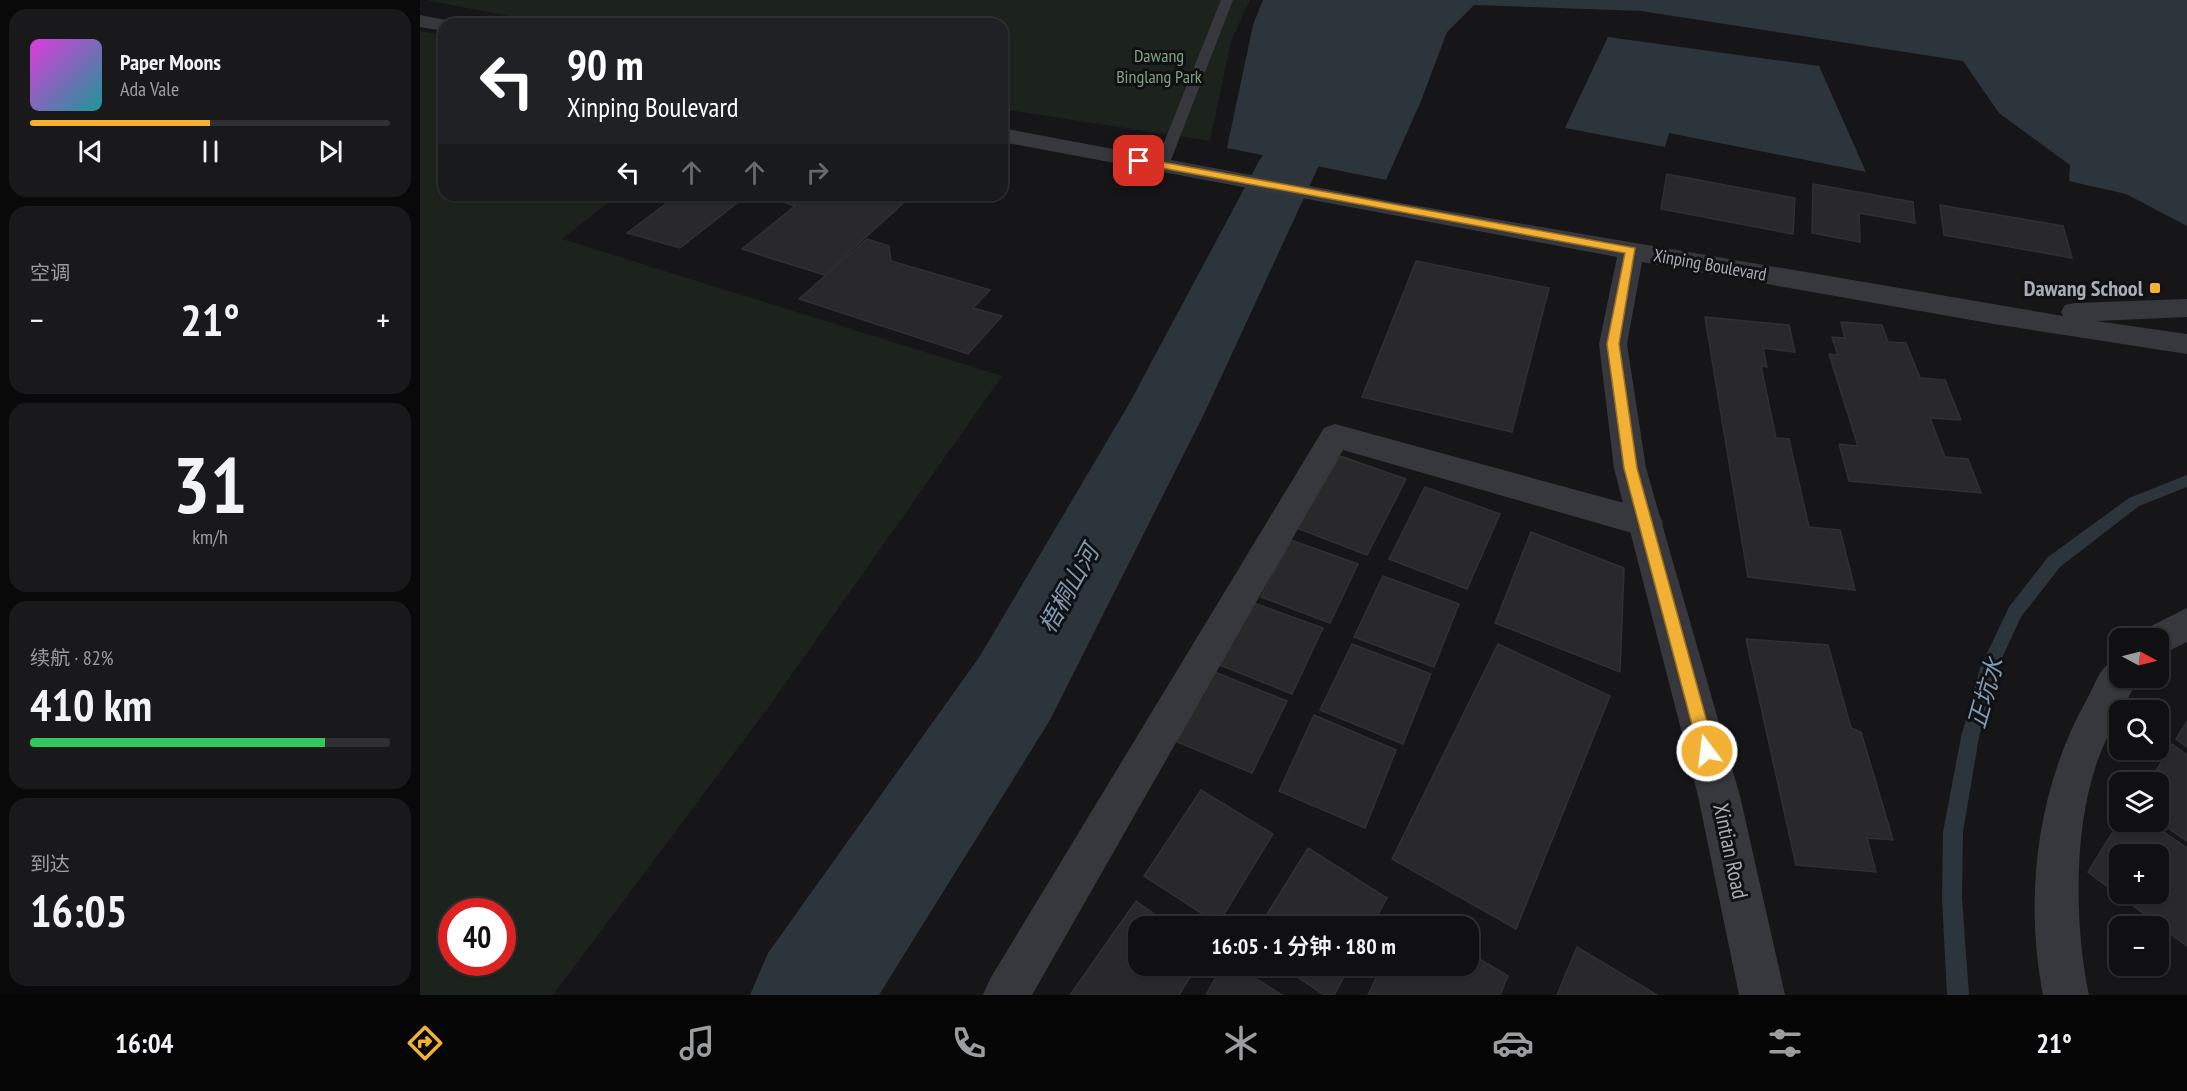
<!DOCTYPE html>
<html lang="zh">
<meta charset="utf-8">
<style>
body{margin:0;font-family:"PT Sans Narrow","Noto Sans SC",sans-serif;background:#19191b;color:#f1f3f6;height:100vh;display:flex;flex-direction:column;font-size:22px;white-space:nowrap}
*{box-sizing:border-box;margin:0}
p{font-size:20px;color:#9c9d9f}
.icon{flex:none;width:33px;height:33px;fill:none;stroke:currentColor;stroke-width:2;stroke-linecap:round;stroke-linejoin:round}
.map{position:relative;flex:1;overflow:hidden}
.side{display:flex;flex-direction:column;gap:9px;padding:9px;background:#09090a;width:420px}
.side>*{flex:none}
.guide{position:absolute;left:18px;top:18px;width:570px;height:183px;border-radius:18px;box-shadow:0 2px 4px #0004,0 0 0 2px #303032;background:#202124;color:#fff;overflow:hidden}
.needle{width:39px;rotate:97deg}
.tools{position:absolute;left:1689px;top:628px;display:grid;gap:12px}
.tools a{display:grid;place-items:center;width:60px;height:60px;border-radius:12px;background:#101012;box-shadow:0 2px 4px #0004,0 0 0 2px #303032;font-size:30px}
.speed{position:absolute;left:18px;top:898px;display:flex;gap:12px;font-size:30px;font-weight:700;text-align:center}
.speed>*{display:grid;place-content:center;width:78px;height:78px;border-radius:50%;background:#101012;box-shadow:0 2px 4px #0004,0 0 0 2px #303032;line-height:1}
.speed .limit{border:9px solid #d22;background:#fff;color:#111}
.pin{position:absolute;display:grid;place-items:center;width:51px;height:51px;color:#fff;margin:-26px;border-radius:12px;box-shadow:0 3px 9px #0006}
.me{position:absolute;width:66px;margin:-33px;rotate:345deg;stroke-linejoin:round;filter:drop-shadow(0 0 4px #0008)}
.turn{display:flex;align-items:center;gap:21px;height:126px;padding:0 30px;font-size:27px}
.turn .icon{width:78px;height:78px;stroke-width:2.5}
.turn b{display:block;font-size:42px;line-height:51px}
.lanes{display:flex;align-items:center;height:57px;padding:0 30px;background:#0003;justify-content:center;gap:30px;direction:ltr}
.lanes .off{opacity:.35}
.big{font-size:45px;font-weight:600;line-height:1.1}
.side .widget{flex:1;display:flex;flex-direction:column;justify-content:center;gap:9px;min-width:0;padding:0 21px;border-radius:18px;background:#19191b}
.side .dial{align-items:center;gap:0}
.dial b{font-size:78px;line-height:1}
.song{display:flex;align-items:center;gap:18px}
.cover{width:72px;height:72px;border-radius:9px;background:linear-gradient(135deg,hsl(300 70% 55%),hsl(180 70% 35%))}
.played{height:6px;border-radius:3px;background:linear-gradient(90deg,#f2b134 50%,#303032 50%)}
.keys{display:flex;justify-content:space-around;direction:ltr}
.heat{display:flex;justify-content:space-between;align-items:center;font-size:33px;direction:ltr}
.charge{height:9px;border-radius:4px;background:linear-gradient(90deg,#34c759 82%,#303032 0)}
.trip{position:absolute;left:708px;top:916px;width:351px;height:60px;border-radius:18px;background:#101012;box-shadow:0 2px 4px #0004,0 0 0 2px #303032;font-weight:600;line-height:60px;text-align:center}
.tabs{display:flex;height:96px;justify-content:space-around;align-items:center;background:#060607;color:#9c9d9f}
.tabs .icon{width:42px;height:42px}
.tabs .active{color:#f2b134}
.tabs b{font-size:27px;color:#f1f3f6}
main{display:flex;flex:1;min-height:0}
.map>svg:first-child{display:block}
</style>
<main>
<section class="side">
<div class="widget">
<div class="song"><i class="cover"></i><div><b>Paper Moons</b><p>Ada Vale</p></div></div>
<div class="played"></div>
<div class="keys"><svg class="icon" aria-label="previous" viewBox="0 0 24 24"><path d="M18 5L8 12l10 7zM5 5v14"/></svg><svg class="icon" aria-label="pause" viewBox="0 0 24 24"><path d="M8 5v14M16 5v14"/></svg><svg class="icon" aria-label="next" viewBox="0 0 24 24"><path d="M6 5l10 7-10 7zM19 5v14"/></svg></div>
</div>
<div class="widget"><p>空调</p>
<div class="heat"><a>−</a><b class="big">21°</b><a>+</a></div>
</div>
<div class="widget dial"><b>31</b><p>km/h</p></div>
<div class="widget"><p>续航 · 82%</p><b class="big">410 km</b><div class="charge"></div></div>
<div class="widget"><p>到达</p><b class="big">16:05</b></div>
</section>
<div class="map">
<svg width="1767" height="995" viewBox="0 0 1767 995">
<rect width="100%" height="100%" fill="#161618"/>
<!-- green -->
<g fill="#1c231d" fill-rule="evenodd">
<path d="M6,0H830L811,41L790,141L582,109V24H130Z"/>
<path d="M0,31L24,36V195H198L142,239L582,376L355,698L133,995H0ZM32,912H82V963H32Z"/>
</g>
<!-- water -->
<g fill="#2c353c">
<path d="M843,0H1767V226L1706,194L1649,181L1650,165L1579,113L1543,61L1221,11L1054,5L1027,32L1001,101L966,180L807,148L833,25Z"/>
<path d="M1188,37L1399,66L1446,172L1249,133L1245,147L1145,128Z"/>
</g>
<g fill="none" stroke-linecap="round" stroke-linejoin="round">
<!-- stream -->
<path fill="#2c353c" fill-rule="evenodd" d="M1767,475V487L1719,506L1640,567L1601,617L1575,673L1559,737L1543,832L1542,898L1549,995H1527L1522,898L1523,832L1541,737L1560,668L1589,607L1628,557L1709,498Z"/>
<!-- river -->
<path fill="#2c353c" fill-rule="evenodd" d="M870,142L892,148L901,161L784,414L630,720L459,995H330L348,953L560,656L709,404L839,161L848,148Z"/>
</g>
<!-- building -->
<g fill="#29292c" stroke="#303034" stroke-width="1.5" fill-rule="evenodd">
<path d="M1247,174L1375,198L1373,234L1241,209Z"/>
<path d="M1393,184L1493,202L1495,223L1439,213L1440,242L1392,233Z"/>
<path d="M258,195H327L260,248L207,233Z"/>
<path d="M342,195H483L490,197L404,275L322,249L375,206Z"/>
<path d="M1520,205L1643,226L1652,258L1524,235Z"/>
<path d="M447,239L469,246L471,261L570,290L553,308L582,316L548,354L379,299Z"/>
<path d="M996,261L1129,288L1092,432L942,397Z"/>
<path d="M1285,317L1369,325L1375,352L1343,348L1347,367L1341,366L1356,438L1369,439L1389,527L1420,530L1435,590L1328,577Z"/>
<path d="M1421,322L1462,325L1468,342L1486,343L1500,378L1525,380L1541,420L1510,418L1525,457L1548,459L1561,493L1429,481L1419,444L1438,446L1409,354L1418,355L1412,337L1425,338Z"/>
<path d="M920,456L986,479L947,555L877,528Z"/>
<path d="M1005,487L1080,514L1047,589L969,559Z"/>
<path d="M1111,532L1204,568L1200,672L1075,623Z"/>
<path d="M871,540L938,564L910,623L841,597Z"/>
<path d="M963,576L1039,604L1014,667L934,637Z"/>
<path d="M834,603L903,628L872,694L800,665Z"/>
<path d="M1326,639L1408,645L1431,728L1441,732L1473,840L1447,838L1456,872L1376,865Z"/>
<path d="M932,644L1011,674L983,744L900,710Z"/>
<path d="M1078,644L1190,696L1096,929L972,859Z"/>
<path d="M795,672L867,701L832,773L757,742Z"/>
<path d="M894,715L976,750L945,828L859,791Z"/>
<path d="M1767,721V747L1756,739Z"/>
<path d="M1752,744L1767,755V841L1738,821V783H1729Z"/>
<path d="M781,790L853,834L798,924L724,876Z"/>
<path d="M1700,820L1729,822L1767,848V946L1668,872ZM1700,855H1738V894H1700Z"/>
<path d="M888,848L967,898L951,927H839Z"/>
<path d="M716,901L753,927H718V966H777L759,995H650Z"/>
<path d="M988,915L1008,927H982Z"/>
<path d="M1157,947L1237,995H1137Z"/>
<path d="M1048,952L1088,976L1080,995H948L962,966H1048Z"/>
<path d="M802,966H816L862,995H786Z"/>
<path d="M861,966H930L914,995H904Z"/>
</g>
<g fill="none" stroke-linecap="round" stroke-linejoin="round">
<!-- service -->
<path fill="#37383d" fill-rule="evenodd" d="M801,0H813L749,165L742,169L737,168L735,165Z"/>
<!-- minor -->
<g fill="#37383d" fill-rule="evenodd">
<path d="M915,424L1226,509L1238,513L1243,523L1238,533L1226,537L923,450L612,995H563L570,979L904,428Z"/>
<path d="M1767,608V642L1738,656V639H1720L1725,629Z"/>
<path d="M1700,660V678H1718C1706,705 1691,726 1680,754C1653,824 1654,923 1669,995H1623C1604,896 1617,789 1666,701C1672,691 1678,672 1687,665C1689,663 1696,661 1700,660Z"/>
</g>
<!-- tertiary -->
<g fill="#37383d" fill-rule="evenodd">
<path d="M0,15L31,21L33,24H24V31L0,27Z"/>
<path d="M582,128L969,201L1643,316L1641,312L1645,305L1655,303L1767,299V317L1676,321L1767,334V354L1574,324L1222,262L1207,344L1226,468L1320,796L1365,995H1319L1278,796L1194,468L1179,344L1197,257L582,142Z"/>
</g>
</g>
<!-- route -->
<path fill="#f2b134" stroke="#9d7322" stroke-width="1.5" d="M719,158L1215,248L1199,344L1217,468L1295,751L1293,756L1287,759L1281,756L1279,751L1204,468L1187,344L1205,253L715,163L714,161Z"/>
<!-- markers -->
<rect fill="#f2b134" stroke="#111113" stroke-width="2" x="1729" y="282" width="12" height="12" rx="3"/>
<g text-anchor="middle" stroke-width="6" stroke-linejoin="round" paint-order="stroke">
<!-- far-park labels -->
<g font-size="18" fill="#7fa381" stroke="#111113">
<text x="739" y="62">Dawang<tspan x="739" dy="21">Binglang Park</tspan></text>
</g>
<!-- far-street labels -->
<g font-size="18" fill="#a8adb8" stroke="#111113">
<text transform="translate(1290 265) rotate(10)" y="6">Xinping Boulevard</text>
</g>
<!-- poi labels -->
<g font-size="22" font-weight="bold" fill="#a8adb8" stroke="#111113" text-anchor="end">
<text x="1723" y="296">Dawang School</text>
</g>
<!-- street labels -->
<g font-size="22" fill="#a8adb8" stroke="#111113">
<text transform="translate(1311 851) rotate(78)" y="8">Xintian Road</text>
</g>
<!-- water labels -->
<g font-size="24" font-style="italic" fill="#7f9bb3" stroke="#111113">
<text transform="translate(649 589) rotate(-61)" y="8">梧桐山河</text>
<text transform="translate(1566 693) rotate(-74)" y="8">正坑水</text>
</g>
</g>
</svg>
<div class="tools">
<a><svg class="needle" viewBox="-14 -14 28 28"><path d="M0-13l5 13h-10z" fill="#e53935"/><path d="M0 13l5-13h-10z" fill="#9c9d9f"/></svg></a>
<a><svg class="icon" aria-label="search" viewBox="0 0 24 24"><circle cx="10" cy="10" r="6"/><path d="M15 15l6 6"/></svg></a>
<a><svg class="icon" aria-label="layers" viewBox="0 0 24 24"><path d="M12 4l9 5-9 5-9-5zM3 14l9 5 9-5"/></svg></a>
<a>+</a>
<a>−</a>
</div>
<div class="speed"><div class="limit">40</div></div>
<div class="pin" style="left:719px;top:161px;background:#d93025"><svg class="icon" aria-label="arrive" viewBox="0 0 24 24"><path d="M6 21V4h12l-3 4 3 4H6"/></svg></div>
<svg class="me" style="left:1287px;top:751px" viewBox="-20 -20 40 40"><circle r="17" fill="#f2b134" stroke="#fff" stroke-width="3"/><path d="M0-11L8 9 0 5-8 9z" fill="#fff"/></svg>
<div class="trip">16:05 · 1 分钟 · 180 m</div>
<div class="guide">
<div class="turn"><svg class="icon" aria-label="left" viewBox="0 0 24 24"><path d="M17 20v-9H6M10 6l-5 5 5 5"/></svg><div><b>90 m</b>Xinping Boulevard</div></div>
<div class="lanes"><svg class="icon" aria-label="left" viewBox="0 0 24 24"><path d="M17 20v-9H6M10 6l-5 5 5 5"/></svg><svg class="icon off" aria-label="ahead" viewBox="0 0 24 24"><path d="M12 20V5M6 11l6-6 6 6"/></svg><svg class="icon off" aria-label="ahead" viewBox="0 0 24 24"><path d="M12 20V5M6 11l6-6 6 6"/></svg><svg class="icon off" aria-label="right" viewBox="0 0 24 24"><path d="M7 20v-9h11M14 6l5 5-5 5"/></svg></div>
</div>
</div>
</main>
<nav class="tabs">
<b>16:04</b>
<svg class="icon active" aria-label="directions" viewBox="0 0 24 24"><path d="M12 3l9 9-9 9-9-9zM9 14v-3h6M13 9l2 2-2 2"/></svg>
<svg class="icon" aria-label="music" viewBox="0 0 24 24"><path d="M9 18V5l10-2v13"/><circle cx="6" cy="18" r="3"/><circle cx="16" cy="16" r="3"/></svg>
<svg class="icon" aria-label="phone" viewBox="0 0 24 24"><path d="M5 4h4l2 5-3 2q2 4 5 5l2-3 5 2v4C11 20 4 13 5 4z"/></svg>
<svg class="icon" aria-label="climate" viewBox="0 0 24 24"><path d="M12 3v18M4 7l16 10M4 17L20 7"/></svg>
<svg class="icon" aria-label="car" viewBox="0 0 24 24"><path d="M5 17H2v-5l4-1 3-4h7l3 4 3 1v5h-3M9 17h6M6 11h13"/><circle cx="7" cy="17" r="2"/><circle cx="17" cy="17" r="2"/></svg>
<svg class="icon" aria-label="filters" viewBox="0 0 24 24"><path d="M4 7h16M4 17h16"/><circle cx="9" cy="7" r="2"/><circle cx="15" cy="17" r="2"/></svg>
<b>21°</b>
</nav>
